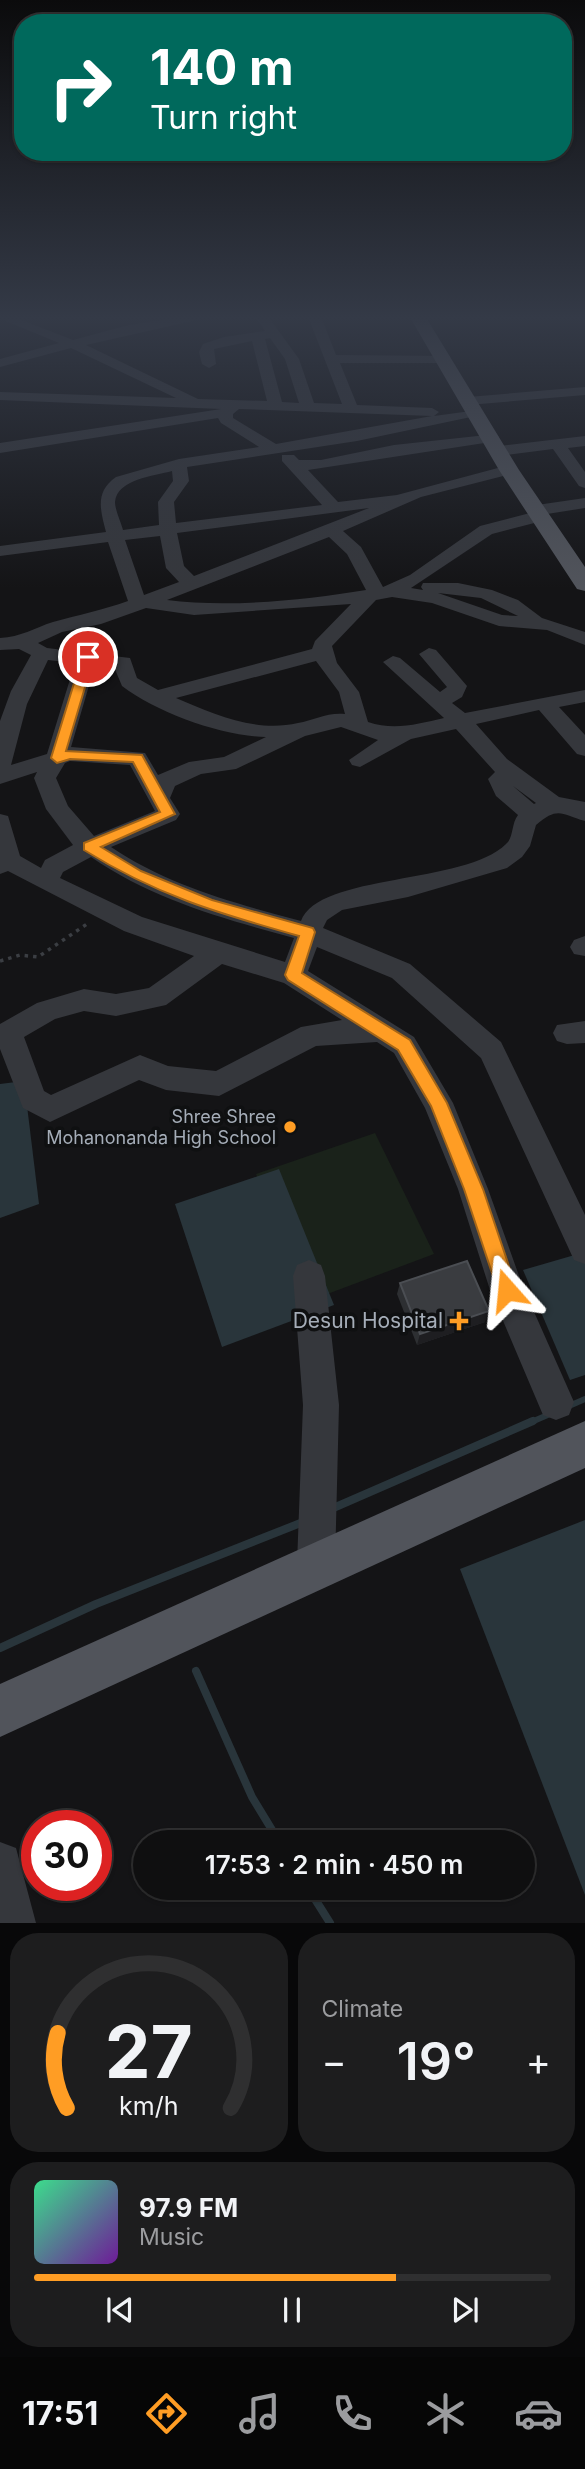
<!DOCTYPE html>
<meta charset="utf-8">
<style>
body{margin:0;font-family:Inter,sans-serif;background:#1d1d1e;color:#f1f3f6;height:100vh;display:flex;flex-direction:column;font-size:26px;white-space:nowrap}
*{box-sizing:border-box;margin:0}
p{font-size:23px;color:#9b9c9f}
.icon{flex:none;width:38px;height:38px;fill:none;stroke:currentColor;stroke-width:2;stroke-linecap:round;stroke-linejoin:round}
.map{position:relative;height:1923px;overflow:hidden}
.details{display:flex;flex-direction:column;gap:10px;padding:10px;background:#080809;flex:1}
.details>*{flex:none}
.top-card{position:absolute;left:14px;top:14px;width:558px;height:147px;border-radius:28px;box-shadow:0 2px 5px #0004,0 0 0 2px #2f2f30;background:#00695c;color:#fff;overflow:hidden}
.speed{position:absolute;left:21px;top:1810px;display:flex;gap:14px;font-size:35px;font-weight:700;text-align:center}
.speed>*{display:grid;place-content:center;width:91px;height:91px;border-radius:50%;background:#0f0f10;box-shadow:0 2px 5px #0004,0 0 0 2px #2f2f30;line-height:1}
.speed .limit{border:10px solid #d22;background:#fff;color:#111}
.pin{position:absolute;display:grid;place-items:center;width:60px;height:60px;color:#fff;margin:-30px;border:4px solid #fff;border-radius:50%;box-shadow:0 2px 7px #0007}
.me{position:absolute;width:77px;margin:-38px;rotate:342deg;stroke-linejoin:round;filter:drop-shadow(0 0 5px #0008)}
.turn{display:flex;align-items:center;gap:24px;height:147px;padding:0 21px;font-size:32px}
.turn .icon{width:91px;height:91px;stroke-width:2.5}
.turn b{display:block;font-size:49px;line-height:60px}
.big{font-size:52px;font-weight:600;line-height:1.1}
.details .card{flex:1;display:flex;flex-direction:column;justify-content:center;gap:10px;min-width:0;padding:0 24px;border-radius:28px;background:#1d1d1e}
.details .dial{align-items:center;gap:0}
.dial svg{height:182px;overflow:visible;fill:none;stroke:#2f2f30;stroke-width:7;stroke-linecap:round;text-anchor:middle}
.dial text{fill:#f1f3f6;stroke:none}
.song{display:flex;align-items:center;gap:21px}
.cover{width:84px;height:84px;border-radius:10px;background:linear-gradient(135deg,hsl(150 70% 55%),hsl(280 70% 35%))}
.played{height:7px;border-radius:4px;background:linear-gradient(90deg,#ff9d24 70%,#2f2f30 70%)}
.keys{display:flex;justify-content:space-around;direction:ltr}
.heat{display:flex;justify-content:space-between;align-items:center;font-size:38px;direction:ltr}
.details .tiles{flex:1;display:grid;gap:10px;grid-template-columns:1fr 1fr}
.card:last-child{grid-column:span 2}
.trip{position:absolute;left:133px;top:1830px;width:402px;height:70px;border-radius:35px;background:#0f0f10;box-shadow:0 2px 5px #0004,0 0 0 2px #2f2f30;font-weight:600;line-height:70px;text-align:center}
.menu{display:flex;height:112px;justify-content:space-around;align-items:center;background:#060606;color:#9b9c9f}
.menu .icon{width:49px;height:49px}
.menu .selected{color:#ff9d24}
.menu b{font-size:32px;color:#f1f3f6}
.map>svg:first-child{display:block}
</style>
<div class="map">
<svg width="585" height="1923" viewBox="0 0 585 1923">
<rect width="100%" height="100%" fill="#141416"/>
<!-- green -->
<path fill="#1a221a" d="M375,1133L434,1254L306,1302L256,1174Z"/>
<!-- water -->
<g fill="#29353b">
<path d="M24,1081L39,1204L0,1218V1084Z"/>
<path d="M279,1169L334,1305L222,1347L175,1204Z"/>
<path d="M585,1252V1375L570,1380L523,1270Z"/>
<path d="M585,1520V1895L460,1569Z"/>
</g>
<g fill="none" stroke-linecap="round" stroke-linejoin="round">
<!-- stream-far1 -->
<g stroke="#29353b" stroke-width="6">
<path d="M569,1406L585,1399"/>
<path d="M529,1423L550,1414"/>
</g>
<!-- stream -->
<g stroke="#29353b" stroke-width="8">
<path d="M331,1509L533,1421"/>
<path d="M0,1648L96,1604L303,1522"/>
<path d="M196,1671L252,1797L280,1843"/>
<path d="M308,1888L330,1923"/>
</g>
<!-- path -->
<path stroke="#3b3e43" stroke-width="3.5" stroke-dasharray="3.5 5" stroke-linecap="butt" d="M0,961L20,955L38,957L90,922"/>
<!-- minor -->
<g fill="#35373c" fill-rule="evenodd">
<path d="M1,319H19L73,340L129,325L168,319H201L86,345L198,399L267,401L252,341L214,349L216,364L209,368L202,364L199,352L203,344L224,337L265,331L257,319H270L299,359L314,403L342,404L309,319H322L336,355L450,356V362L445,363H340L357,405L432,408L439,412L434,416L471,411V417L357,441L187,467L189,481L174,502L176,523L322,505L282,461V455H294L299,460H321L394,445L496,434L499,437L491,442L308,470L338,502L397,495L509,465L517,470L515,473L421,497L343,531L361,547L383,587L410,575L480,526L530,513V506L585,498V508L547,514L546,520L492,534L411,588L423,590L421,587L423,583H458L492,590L518,600L542,618L585,632V645L547,630L499,626L432,603L392,597L376,600L332,646L337,663L359,692L368,722C394,731 418,724 444,718L383,662L393,656L400,658L440,692L447,687L419,654L429,648L436,650L467,686L462,697L452,703L465,713L585,690V702L559,707L585,735V756L577,754L539,710L476,724L507,759L559,797L585,802V821C561,814 558,806 536,825L530,846L522,857L507,868L408,897L342,910L327,920L323,928L410,964L501,1042L585,1215V1264L574,1260L481,1058L392,978L317,947L308,971L414,1037L453,1103L488,1189L523,1287L574,1402L569,1415L556,1420L543,1415L490,1290L458,1189L425,1108L394,1053L377,1042L316,1046L219,1096L166,1090L139,1080L50,1122L23,1108L0,1049V1024L37,1003L84,989L116,994L149,988L194,956L124,931L8,871L0,874V814L8,816L20,856L41,868L45,860L73,845L46,809L34,778L37,772L0,784V721L11,691L31,655L19,649L0,650V638C21,637 34,628 53,622C78,615 103,610 128,601L108,542L0,556V546L106,532C100,509 95,492 116,477L179,459L259,447L221,423L218,418L0,453V443L221,409L0,400V392L176,398L71,348L0,367V359L59,343ZM270,338L285,359L299,403L282,402L265,339ZM239,409L432,416L276,444L233,418V414ZM172,471L173,481L158,502L159,525L123,530C121,522 115,510 115,502C117,479 154,476 172,471ZM369,508L194,576L184,566L177,533ZM160,536L166,568L179,582L144,595L125,540ZM329,537L347,554L366,590C305,600 229,608 167,600ZM438,593L481,598L518,616L502,615ZM351,604L315,641L312,649L158,690L137,678L130,658L47,648L38,643L62,632L101,624L146,608L194,615ZM48,660L75,663L47,754L11,765L27,704ZM316,661L339,692L345,714C328,712 314,720 298,723C256,733 213,714 176,698ZM95,665L114,667L122,686C158,713 221,736 266,737L224,757L189,762L158,775L145,753L71,747ZM341,727L378,740L349,760L352,765L360,767L411,739L456,729L495,772L488,779L496,796L518,815C511,824 514,837 506,844C465,885 319,873 301,921C234,903 169,886 111,847L176,820L180,814L170,798L175,786L201,774L236,769L305,736ZM70,761L130,765L155,811L94,836L68,806L56,778L65,763ZM513,786L536,803L534,804ZM91,857C154,900 221,918 294,938L285,962L142,917L60,878L63,872ZM222,964L284,983L342,1020L301,1027L216,1071L168,1066L140,1055L51,1095L44,1091L24,1037L55,1019L84,1011L116,1016L166,1005Z"/>
<path d="M585,387V395L468,405L461,401L468,397Z"/>
<path d="M585,436V446L568,448L585,472V488L579,486L553,449L499,456L491,451L499,446Z"/>
<path d="M585,936V956L574,954L570,947L574,940Z"/>
<path d="M585,1021V1043L567,1044L557,1041L553,1033L557,1025Z"/>
<path d="M309,1260L321,1265L325,1276L339,1405L335,1564L330,1578L316,1583L302,1578L297,1564L303,1405L293,1276L297,1265Z"/>
<path d="M0,1842L16,1848L36,1923H0Z"/>
</g>
<!-- major -->
<g fill="#51545b" fill-rule="evenodd">
<path d="M411,319H427L519,470L585,567V591L577,589L499,470Z"/>
<path d="M585,1421V1468L0,1737V1684Z"/>
</g>
</g>
<!-- wall -->
<path fill="#2d2f32" d="M400,1283L485,1322L417,1345L397,1294Z"/>
<!-- shaded-wall -->
<path fill="#1e1e21" d="M489,1311L485,1322L417,1345L420,1334Z"/>
<!-- building -->
<path fill="#3a3c40" stroke="#4b4e53" stroke-width="2" d="M467,1261L489,1311L420,1334L400,1283Z"/>
<!-- sky -->
<linearGradient id="sky" x2="0" y2="1"><stop stop-color="#0b0b0c"/><stop offset="0.54" stop-color="#343a47"/><stop offset="1" stop-color="#343a47" stop-opacity="0"/></linearGradient>
<rect width="585" height="588" fill="url(#sky)"/>
<!-- route -->
<path fill="#ff9d24" stroke="#a66617" stroke-width="2" d="M83,654L94,657L66,751L142,755L175,814L101,847L141,871L212,900L313,928L315,932L302,973L410,1040L447,1103L483,1189L517,1290L514,1297L507,1300L500,1297L464,1189L431,1106L398,1050L288,980L285,975L299,936C217,913 156,895 84,850V843L160,812L133,762L70,759L57,763L51,758Z"/>
<!-- markers -->
<g fill="#ff9d24" stroke="#0f1011" stroke-width="2.5">
<circle cx="290" cy="1127" r="7"/>
<path d="M455.5 1310.5h7v7h7v7h-7v7h-7v-7h-7v-7h7z"/>
</g>
<g text-anchor="middle" stroke-width="7" stroke-linejoin="round" paint-order="stroke">
<!-- poi labels -->
<g font-size="18" fill="#a5adb8" stroke="#0f1011" text-anchor="end">
<text x="276" y="1123">Shree Shree<tspan x="276" dy="21">Mohanonanda High School</tspan></text>
</g>
<!-- near-poi labels -->
<g font-size="21" fill="#a5adb8" stroke="#0f1011" text-anchor="end">
<text x="443" y="1328">Desun Hospital</text>
</g>
</g>
</svg>
<div class="speed"><div class="limit">30</div></div>
<div class="pin" style="left:88px;top:657px;background:#d93025"><svg class="icon" aria-label="arrive" viewBox="0 0 24 24"><path d="M6 21V4h12l-3 4 3 4H6"/></svg></div>
<svg class="me" style="left:507px;top:1290px" viewBox="-20 -20 40 40"><path d="M0-17L14 15 0 8-14 15z" fill="#ff9d24" stroke="#fff" stroke-width="4"/></svg>
<div class="trip">17:53 · 2 min · 450 m</div>
<div class="top-card">
<div class="turn"><svg class="icon" aria-label="right" viewBox="0 0 24 24"><path d="M7 20v-9h11M14 6l5 5-5 5"/></svg><div><b>140 m</b>Turn right</div></div>
</div>
</div>
<section class="details">
<div class="tiles">
<div class="card dial"><svg viewBox="0 0 100 80">
<path d="M14 69A42 42 0 1 1 86 69"/>
<path d="M14 69A42 42 0 0 1 10 36" stroke="#ff9d24"/>
<text x="50" y="56" font-size="32" font-weight="700">27</text>
<text x="50" y="72" font-size="11">km/h</text>
</svg></div>
<div class="card"><p>Climate</p>
<div class="heat"><a>−</a><b class="big">19°</b><a>+</a></div>
</div>
<div class="card">
<div class="song"><i class="cover"></i><div><b>97.9 FM</b><p>Music</p></div></div>
<div class="played"></div>
<div class="keys"><svg class="icon" aria-label="previous" viewBox="0 0 24 24"><path d="M18 5L8 12l10 7zM5 5v14"/></svg><svg class="icon" aria-label="pause" viewBox="0 0 24 24"><path d="M8 5v14M16 5v14"/></svg><svg class="icon" aria-label="next" viewBox="0 0 24 24"><path d="M6 5l10 7-10 7zM19 5v14"/></svg></div>
</div>
</div>
</section>
<nav class="menu">
<b>17:51</b>
<svg class="icon selected" aria-label="directions" viewBox="0 0 24 24"><path d="M12 3l9 9-9 9-9-9zM9 14v-3h6M13 9l2 2-2 2"/></svg>
<svg class="icon" aria-label="music" viewBox="0 0 24 24"><path d="M9 18V5l10-2v13"/><circle cx="6" cy="18" r="3"/><circle cx="16" cy="16" r="3"/></svg>
<svg class="icon" aria-label="phone" viewBox="0 0 24 24"><path d="M5 4h4l2 5-3 2q2 4 5 5l2-3 5 2v4C11 20 4 13 5 4z"/></svg>
<svg class="icon" aria-label="climate" viewBox="0 0 24 24"><path d="M12 3v18M4 7l16 10M4 17L20 7"/></svg>
<svg class="icon" aria-label="car" viewBox="0 0 24 24"><path d="M5 17H2v-5l4-1 3-4h7l3 4 3 1v5h-3M9 17h6M6 11h13"/><circle cx="7" cy="17" r="2"/><circle cx="17" cy="17" r="2"/></svg>
</nav>
